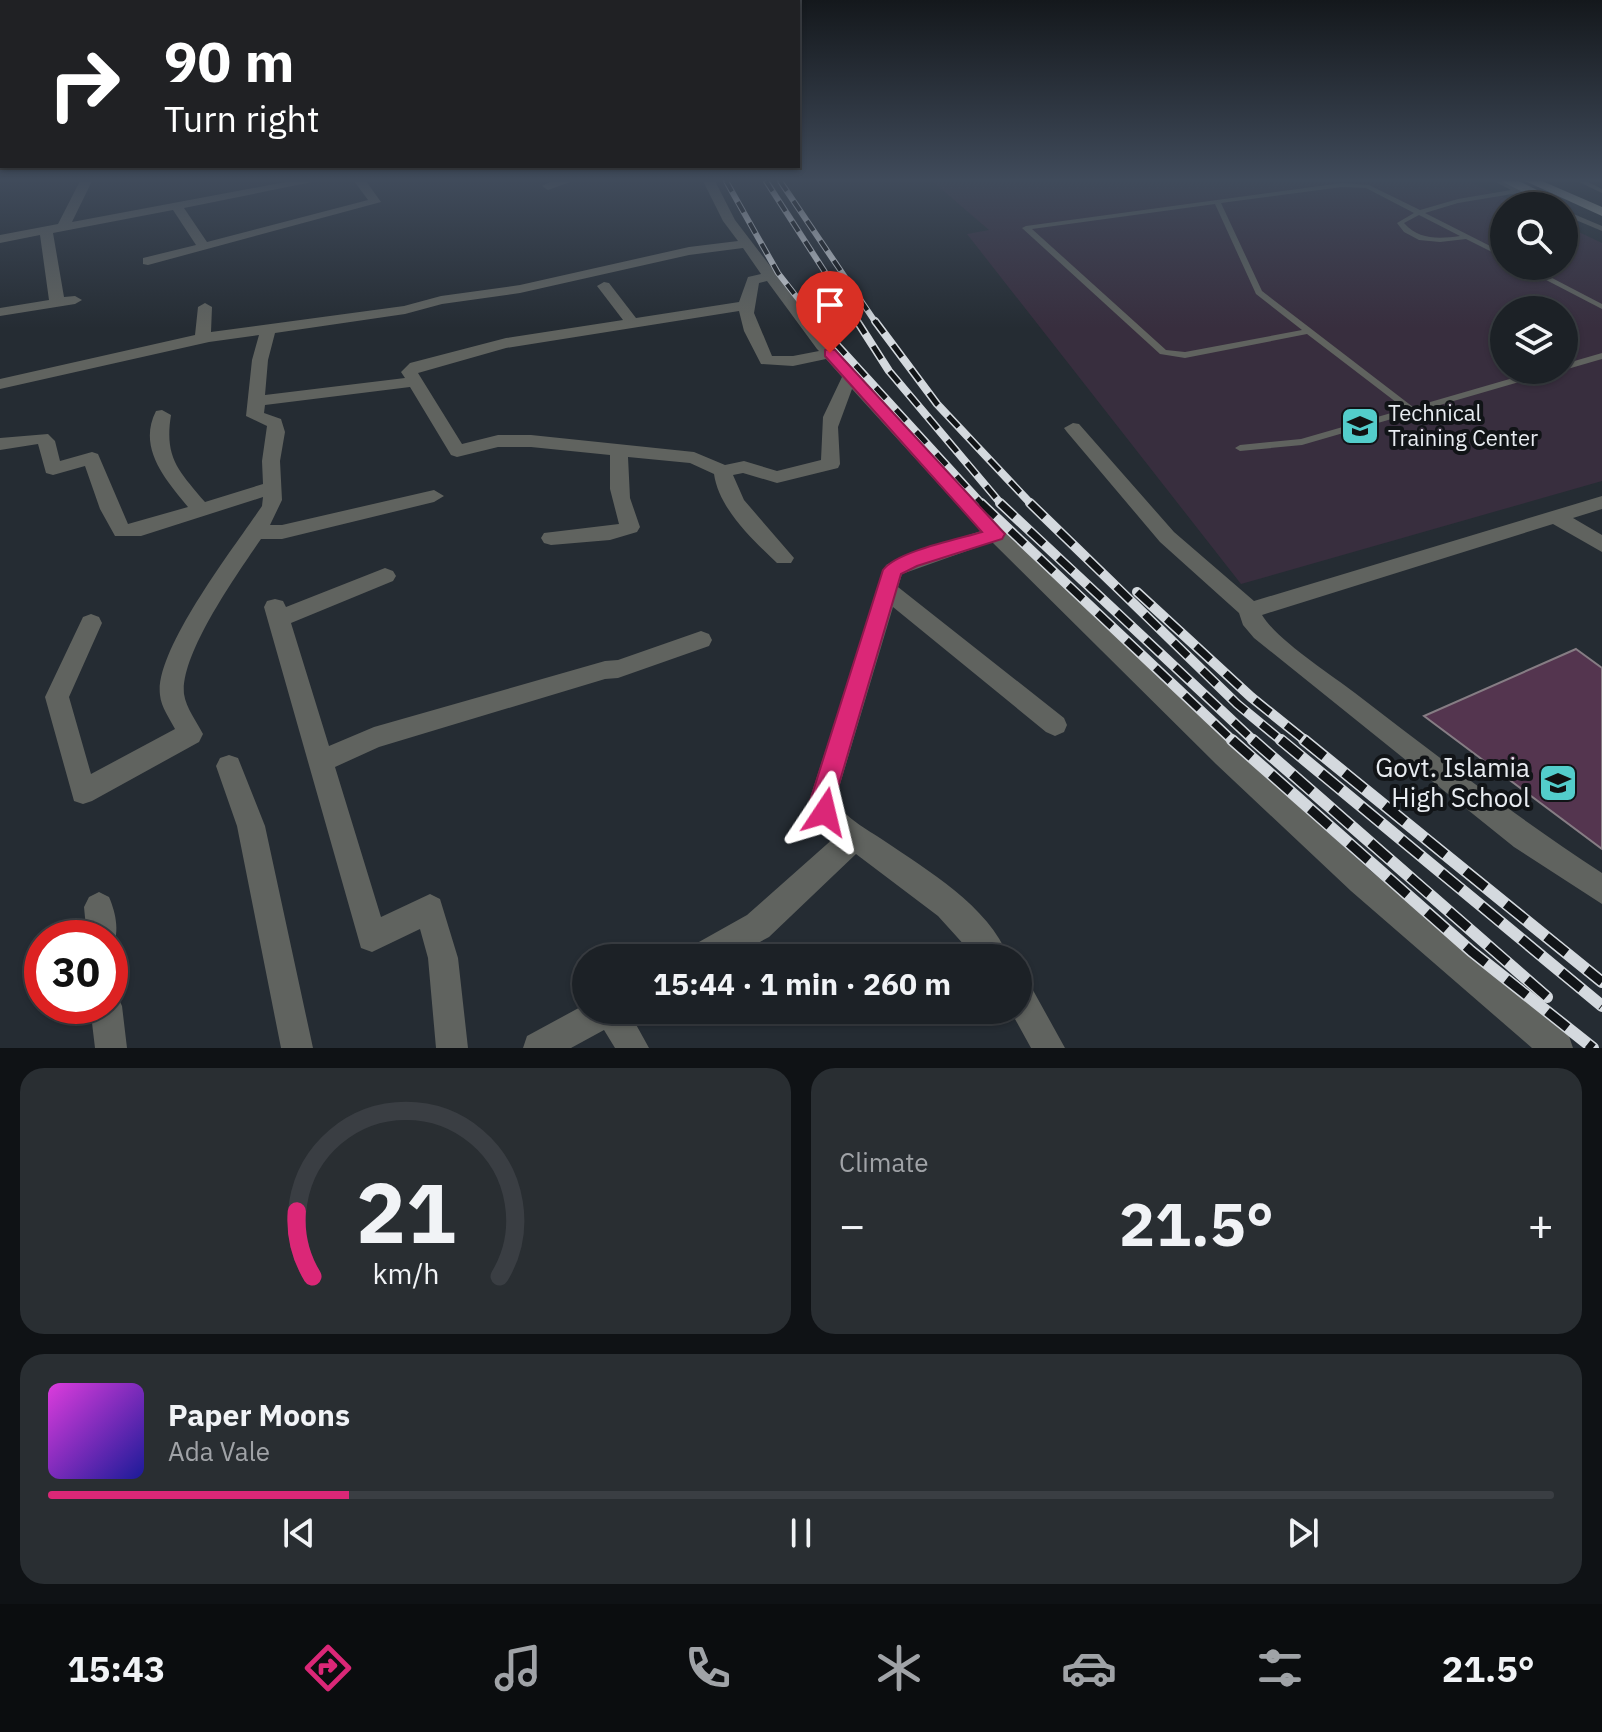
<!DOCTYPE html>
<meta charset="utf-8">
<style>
body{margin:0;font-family:"IBM Plex Sans",sans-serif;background:#292e32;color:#f1f3f6;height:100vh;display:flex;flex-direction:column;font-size:30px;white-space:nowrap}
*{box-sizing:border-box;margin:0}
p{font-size:26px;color:#a0a3a7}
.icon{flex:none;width:44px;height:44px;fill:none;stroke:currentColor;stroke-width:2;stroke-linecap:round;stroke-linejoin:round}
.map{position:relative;height:1048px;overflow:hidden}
.side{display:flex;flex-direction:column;gap:20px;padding:20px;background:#0f1215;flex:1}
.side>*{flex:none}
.hud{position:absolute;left:0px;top:0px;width:800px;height:168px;box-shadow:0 2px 6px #0004,0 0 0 2px #3a3e43;background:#202124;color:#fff;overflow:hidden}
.buttons{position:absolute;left:1490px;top:192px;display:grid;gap:16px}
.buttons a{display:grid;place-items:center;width:88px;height:88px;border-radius:50%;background:#1c2126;box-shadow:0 2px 6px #0004,0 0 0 2px #3a3e43;font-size:40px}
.speed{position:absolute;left:24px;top:920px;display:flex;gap:16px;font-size:40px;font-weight:700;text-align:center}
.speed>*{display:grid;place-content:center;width:104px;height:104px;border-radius:50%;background:#1c2126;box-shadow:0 2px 6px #0004,0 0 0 2px #3a3e43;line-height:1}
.speed .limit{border:12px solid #d22;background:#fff;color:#111}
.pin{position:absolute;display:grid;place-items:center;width:68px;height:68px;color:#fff;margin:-82px -34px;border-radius:50% 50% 50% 0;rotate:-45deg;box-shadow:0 0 8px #0007}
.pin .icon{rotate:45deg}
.me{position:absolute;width:88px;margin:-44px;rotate:10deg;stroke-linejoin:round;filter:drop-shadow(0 0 6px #0008)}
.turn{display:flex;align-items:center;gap:28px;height:168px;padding:0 32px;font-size:36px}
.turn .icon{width:104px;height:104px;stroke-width:2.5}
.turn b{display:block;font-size:56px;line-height:68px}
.big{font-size:60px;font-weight:700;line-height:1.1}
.side .widget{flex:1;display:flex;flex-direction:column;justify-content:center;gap:12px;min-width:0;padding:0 28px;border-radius:24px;background:#292e32}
.side .dial{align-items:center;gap:0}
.dial svg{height:208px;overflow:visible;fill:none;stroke:#3a3e43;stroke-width:7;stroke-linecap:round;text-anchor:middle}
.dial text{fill:#f1f3f6;stroke:none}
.song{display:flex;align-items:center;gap:24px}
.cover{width:96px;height:96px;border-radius:12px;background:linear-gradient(135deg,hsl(300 70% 55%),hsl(240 70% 35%))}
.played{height:8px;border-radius:4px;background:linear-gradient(90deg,#db2777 20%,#3a3e43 20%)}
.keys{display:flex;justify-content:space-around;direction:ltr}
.heat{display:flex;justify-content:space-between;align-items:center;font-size:44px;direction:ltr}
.side .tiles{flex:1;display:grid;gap:20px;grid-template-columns:1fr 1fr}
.widget:last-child{grid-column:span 2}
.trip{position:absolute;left:572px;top:944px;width:460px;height:80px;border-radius:40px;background:#1c2126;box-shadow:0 2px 6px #0004,0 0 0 2px #3a3e43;font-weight:700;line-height:80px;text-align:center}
.tabs{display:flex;height:128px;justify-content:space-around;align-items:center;background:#0b0d0f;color:#a0a3a7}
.tabs .icon{width:56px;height:56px}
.tabs .on{color:#db2777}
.tabs b{font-size:36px;color:#f1f3f6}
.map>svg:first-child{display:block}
</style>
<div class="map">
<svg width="1602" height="1048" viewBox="0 0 1602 1048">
<rect width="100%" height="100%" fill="#252c33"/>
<!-- education -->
<path fill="#382e3e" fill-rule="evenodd" d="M932,181H1469L1522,206H1504V266H1564V225L1602,243V481L1241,584L967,234L989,230ZM1504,310H1564V370H1504Z"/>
<!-- building -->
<path fill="#54354f" stroke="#867d84" stroke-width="2" d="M1576,649L1602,668V849L1424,716Z"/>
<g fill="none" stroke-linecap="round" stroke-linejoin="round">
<!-- service -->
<g fill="#60635f" fill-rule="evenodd">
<path d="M1494,181H1503L1555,206H1547L1518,193L1458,203L1425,213L1504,253V258L1466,239L1440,242L1419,240L1404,232L1397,223L1414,213L1366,188L1342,187L1221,203L1262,291L1413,407L1541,370H1555L1554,372L1302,445L1240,451L1235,448L1240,445L1301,439L1405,409L1307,334L1185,358L1160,354L1022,228L1026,226L1342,183L1369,185L1420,210L1458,199L1511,190ZM1215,204L1256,294L1302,330L1185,352L1166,350L1032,229ZM1419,215L1460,236C1439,239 1419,240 1404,223Z"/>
<path d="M1577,181H1586L1602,189V193Z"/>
<path d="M1564,210L1602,226V231L1564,215Z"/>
<path d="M1519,266H1529L1602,304V309Z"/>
<path d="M1602,353V359L1564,370V364Z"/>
</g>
<!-- minor -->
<g fill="#60635f" fill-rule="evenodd">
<path d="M80,181H92L72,222L291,181H317L184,208L207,242L368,200L354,181H366L381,202L148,265L143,264V258L196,245L173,210L53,233L64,297L75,296L82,300L75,304L0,316V308L49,300L40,235L0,243V235L58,224Z"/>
<path d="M552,181H573L548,190L542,186Z"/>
<path d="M703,181H715L735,220L829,343L970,497L1234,748L1371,871L1569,1036L1573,1048H1532L1351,891L1216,764L992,542L902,574L898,587L1064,718L1067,725L1064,732L1055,736L1046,732L893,607L835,801C844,817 868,830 883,840C928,871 988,905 1009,958H976L938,916L856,854L769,937L731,958H686L690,947L747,915L835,837L815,821L809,801L886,565L904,556L981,531L852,389L838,427L840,464L838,468L777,483L743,473L733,475L744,500L794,558L791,563H777C753,540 719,509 714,474L690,463L628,457L630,498L640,527L637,532L610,540L551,545L544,543L541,538L544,533L619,524L610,489V455L531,447H498L457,457L451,455L410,387L265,405L264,413L281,419L285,432L280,461L282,500L270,525H282L434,490L444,496L434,502L282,539H261C238,573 180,654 184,694C186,708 197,722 203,734L199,742L92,801L83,804L74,801L45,697L83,617L91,614L99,617L102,623L69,697L91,774L175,729C170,719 161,707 160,695C154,650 236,545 262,506L263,497L141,536H115L100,509L85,466L53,475L46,473L38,444L0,450V438L48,434L55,441L60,461L92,452L98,454L128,524L188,507C166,480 137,448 156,411L162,410L171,415C164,458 179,471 205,502L263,484L262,461L267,426L246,416L252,360L259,335L209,342L0,389V379L195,335L198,307L205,303L212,307L211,332L404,306L441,296L520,285L689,247L738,241L723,221ZM743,248L761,274L748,277L739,302L636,318L609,283L604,282L597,286L623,320L506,338L410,363L401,372L405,378L265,395L268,360L275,333L405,314L442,304L520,293L689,255ZM767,281L817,349L819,351L793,356H772L754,313L759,283ZM739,311L744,331L761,364L793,366L826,359L842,377L823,417L821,460L777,471L744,461L725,465L694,452L531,435H498L462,444L418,373L506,348Z"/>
<path d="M1073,423L1079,424L1174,532L1254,601L1602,496V509L1573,518L1602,535V552L1553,524L1262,615C1277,640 1330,674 1355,693C1436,755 1516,817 1602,873V904L1514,847L1254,638L1243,625L1239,613L1160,542L1067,432L1064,428Z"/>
<path d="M385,568L393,571L396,576L393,581L291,623L329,746L374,727L605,661L618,660L701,631L709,634L712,640L709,646L618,678L605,679L379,747L335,767L381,917L430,894L440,899L458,958L468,1048H436L428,958L420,929L372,952L361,948L264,607L267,601L275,599L283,601L286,607Z"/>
<path d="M229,755L238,758L265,826L313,1048H281L237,826L216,766L220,758Z"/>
<path d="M99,892L109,897C116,913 121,936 110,950V938H87L84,907L89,897Z"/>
<path d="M1018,978L1029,983L1065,1048H1031L1010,1010H1018Z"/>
<path d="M110,992L117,995L122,1006L127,1048H95L90,1006H110Z"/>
<path d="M586,1004V1010H628L649,1048H615L604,1030L571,1048H523L527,1036Z"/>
</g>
<!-- trunk -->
<g fill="#a0a69d" fill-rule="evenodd">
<path d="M1501,181H1519L1551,197L1539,200Z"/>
<path d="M1525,181H1542L1602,207V216Z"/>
</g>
<!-- rail-far3 casing -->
<g stroke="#d4d9de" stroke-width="6">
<g id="rail-far3">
<path d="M726,181L778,273L817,323"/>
<path d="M766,181L858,323"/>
<path d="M780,181L876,323"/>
</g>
</g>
<!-- rail-far2 casing -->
<g stroke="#d4d9de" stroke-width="8">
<g id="rail-far2">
<path d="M815,321L983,505"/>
<path d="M857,321L889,371L1002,505"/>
<path d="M875,321L937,404L1032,505"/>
</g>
</g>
<!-- rail-far1 casing -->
<g stroke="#d4d9de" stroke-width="10">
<g id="rail-far1">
<path d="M981,503L1234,742"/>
<path d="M1000,503L1255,742"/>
<path d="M1030,503L1237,704L1283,742"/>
<path d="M1137,592L1251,697L1307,742"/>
</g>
</g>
<!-- rail casing -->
<g stroke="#d4d9de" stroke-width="12">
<g id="rail">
<path d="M1232,740L1471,951L1593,1048"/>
<path d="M1253,740L1547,997"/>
<path d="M1281,740L1602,1006"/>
<path d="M1304,740L1602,982"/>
</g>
</g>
<!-- rail-far3 -->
<use href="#rail-far3" stroke="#111417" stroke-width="4" stroke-dasharray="12" stroke-linecap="butt"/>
<!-- rail-far2 -->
<use href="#rail-far2" stroke="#111417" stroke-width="5" stroke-dasharray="15" stroke-linecap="butt"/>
<!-- rail-far1 -->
<use href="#rail-far1" stroke="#111417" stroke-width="7" stroke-dasharray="20" stroke-linecap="butt"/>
<!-- rail -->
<use href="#rail" stroke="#111417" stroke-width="9" stroke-dasharray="26" stroke-linecap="butt"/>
</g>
<!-- sky -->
<linearGradient id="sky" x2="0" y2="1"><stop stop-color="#14181c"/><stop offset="0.55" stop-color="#404b5b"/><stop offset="1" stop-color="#404b5b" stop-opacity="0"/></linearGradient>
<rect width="1602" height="328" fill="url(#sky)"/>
<!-- route -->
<path fill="#db2777" stroke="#8e194d" stroke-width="2" d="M830,349L835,350L1005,534L1002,539L917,566L901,574L834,801L837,812L833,820L825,823L816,820L810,801L883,570C897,551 959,539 982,532L825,356V350Z"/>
<!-- icons -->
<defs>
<g id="university-square" transform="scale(2)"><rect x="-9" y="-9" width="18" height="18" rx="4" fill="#53cdcb" stroke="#111417"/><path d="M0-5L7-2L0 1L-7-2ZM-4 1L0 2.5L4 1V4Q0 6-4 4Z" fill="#111"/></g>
<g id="school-square" transform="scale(2)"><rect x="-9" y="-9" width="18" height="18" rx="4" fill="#53cdcb" stroke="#111417"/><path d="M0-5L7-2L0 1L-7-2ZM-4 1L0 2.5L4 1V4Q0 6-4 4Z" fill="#111"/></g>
</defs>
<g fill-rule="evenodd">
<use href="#university-square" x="1360" y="426"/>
<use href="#school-square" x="1558" y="783"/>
</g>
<g text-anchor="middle" stroke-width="8" stroke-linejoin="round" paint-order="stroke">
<!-- poi labels -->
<g font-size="22" fill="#e8ecf1" stroke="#111417" text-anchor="start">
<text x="1388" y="421">Technical<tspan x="1388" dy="25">Training Center</tspan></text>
</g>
<!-- near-poi labels -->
<g font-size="26" fill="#e8ecf1" stroke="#111417" text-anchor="end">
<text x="1530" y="777">Govt. Islamia<tspan x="1530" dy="30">High School</tspan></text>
</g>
</g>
</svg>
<div class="buttons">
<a><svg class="icon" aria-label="search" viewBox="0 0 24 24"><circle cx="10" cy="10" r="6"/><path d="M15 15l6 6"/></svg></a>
<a><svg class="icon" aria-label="layers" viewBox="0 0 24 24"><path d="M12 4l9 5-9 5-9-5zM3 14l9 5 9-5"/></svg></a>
</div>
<div class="speed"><div class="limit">30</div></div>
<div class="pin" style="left:830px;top:353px;background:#d93025"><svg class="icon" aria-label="arrive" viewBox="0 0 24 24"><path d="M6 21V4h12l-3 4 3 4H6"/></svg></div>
<svg class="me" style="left:825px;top:812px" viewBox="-20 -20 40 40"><path d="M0-17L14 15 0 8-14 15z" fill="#db2777" stroke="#fff" stroke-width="4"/></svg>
<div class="trip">15:44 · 1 min · 260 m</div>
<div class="hud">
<div class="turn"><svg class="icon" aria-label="right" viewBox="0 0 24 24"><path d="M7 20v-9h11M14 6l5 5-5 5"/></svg><div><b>90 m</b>Turn right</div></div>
</div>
</div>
<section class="side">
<div class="tiles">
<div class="widget dial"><svg viewBox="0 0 100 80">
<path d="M14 69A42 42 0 1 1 86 69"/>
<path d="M14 69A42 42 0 0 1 8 44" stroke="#db2777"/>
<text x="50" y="56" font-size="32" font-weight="700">21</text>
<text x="50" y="72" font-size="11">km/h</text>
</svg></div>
<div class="widget"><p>Climate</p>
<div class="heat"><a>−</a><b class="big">21.5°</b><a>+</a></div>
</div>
<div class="widget">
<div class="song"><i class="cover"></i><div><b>Paper Moons</b><p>Ada Vale</p></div></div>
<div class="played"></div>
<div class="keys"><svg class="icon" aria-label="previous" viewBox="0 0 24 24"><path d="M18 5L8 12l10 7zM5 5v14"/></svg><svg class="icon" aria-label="pause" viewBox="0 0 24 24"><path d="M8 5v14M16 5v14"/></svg><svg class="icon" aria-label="next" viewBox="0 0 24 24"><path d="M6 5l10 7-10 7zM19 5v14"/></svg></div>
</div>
</div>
</section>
<nav class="tabs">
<b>15:43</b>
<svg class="icon on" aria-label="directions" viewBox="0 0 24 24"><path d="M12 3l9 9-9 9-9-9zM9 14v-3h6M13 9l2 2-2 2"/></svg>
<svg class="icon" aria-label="music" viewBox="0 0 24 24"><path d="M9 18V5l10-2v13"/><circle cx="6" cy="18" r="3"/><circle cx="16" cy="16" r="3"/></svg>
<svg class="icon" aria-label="phone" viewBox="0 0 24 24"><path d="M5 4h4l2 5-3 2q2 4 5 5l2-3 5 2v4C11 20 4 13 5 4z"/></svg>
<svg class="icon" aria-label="climate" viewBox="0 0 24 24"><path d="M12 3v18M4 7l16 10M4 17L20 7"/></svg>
<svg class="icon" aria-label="car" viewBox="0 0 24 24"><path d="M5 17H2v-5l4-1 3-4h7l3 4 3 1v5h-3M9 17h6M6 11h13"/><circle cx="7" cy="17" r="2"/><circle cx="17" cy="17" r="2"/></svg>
<svg class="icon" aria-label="filters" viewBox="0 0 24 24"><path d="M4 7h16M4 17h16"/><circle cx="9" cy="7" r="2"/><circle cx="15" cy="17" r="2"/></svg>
<b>21.5°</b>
</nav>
